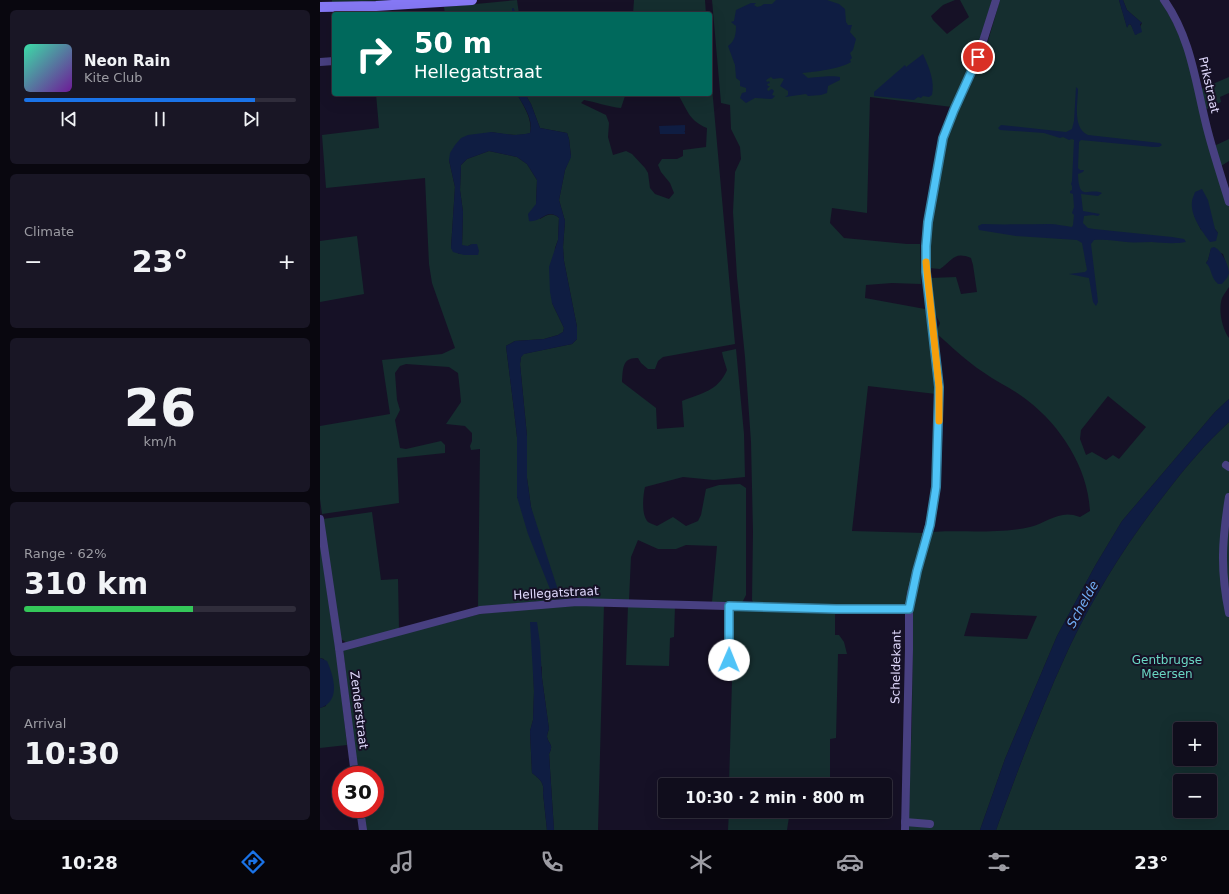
<!DOCTYPE html>
<meta charset="utf-8">
<style>
body{margin:0;font-family:"DejaVu Sans",sans-serif;background:#191625;color:#f1f3f6;height:100vh;display:flex;flex-direction:column;font-size:15px;white-space:nowrap}
*{box-sizing:border-box;margin:0}
p{font-size:13px;color:#9c9ca3}
.icon{flex:none;width:22px;height:22px;fill:none;stroke:currentColor;stroke-width:2;stroke-linecap:round;stroke-linejoin:round}
.map{position:relative;flex:1;overflow:hidden}
.side{display:flex;flex-direction:column;gap:10px;padding:10px;background:#09070f;width:320px}
.side>*{flex:none}
.hud{position:absolute;left:12px;top:12px;width:380px;height:84px;border-radius:4px;box-shadow:0 4px 16px #0002,0 0 0 1px #302d3b;background:#00695c;color:#fff;overflow:hidden}
.buttons{position:absolute;left:853px;top:722px;display:grid;gap:8px}
.buttons a{display:grid;place-items:center;width:44px;height:44px;border-radius:4px;background:#100d1c;box-shadow:0 4px 16px #0002,0 0 0 1px #302d3b;font-size:20px}
.speed{position:absolute;left:12px;top:766px;display:flex;gap:8px;font-size:20px;font-weight:700;text-align:center}
.speed>*{display:grid;place-content:center;width:52px;height:52px;border-radius:50%;background:#100d1c;box-shadow:0 4px 16px #0002,0 0 0 1px #302d3b;line-height:1}
.speed .limit{border:6px solid #d22;background:#fff;color:#111}
.pin{position:absolute;display:grid;place-items:center;width:34px;height:34px;color:#fff;margin:-17px;border:2px solid #fff;border-radius:50%;box-shadow:0 1px 4px #0007}
.me{position:absolute;width:44px;margin:-22px;rotate:1deg;stroke-linejoin:round;filter:drop-shadow(0 0 3px #0008)}
.turn{display:flex;align-items:center;gap:14px;height:84px;padding:0 16px;font-size:18px}
.turn .icon{width:52px;height:52px;stroke-width:2.5}
.turn b{display:block;font-size:28px;line-height:34px}
.big{font-size:30px;font-weight:700;line-height:1.1}
.side .card{flex:1;display:flex;flex-direction:column;justify-content:center;gap:6px;min-width:0;padding:0 14px;border-radius:6px;background:#191625}
.side .dial{align-items:center;gap:0}
.dial b{font-size:52px;line-height:1}
.song{display:flex;align-items:center;gap:12px}
.cover{width:48px;height:48px;border-radius:6px;background:linear-gradient(135deg,hsl(160 70% 55%),hsl(280 70% 35%))}
.played{height:4px;border-radius:2px;background:linear-gradient(90deg,#1a73e8 85%,#302d3b 85%)}
.keys{display:flex;justify-content:space-around;direction:ltr}
.heat{display:flex;justify-content:space-between;align-items:center;font-size:22px;direction:ltr}
.charge{height:6px;border-radius:3px;background:linear-gradient(90deg,#34c759 62%,#302d3b 0)}
.trip{position:absolute;left:338px;top:778px;width:234px;height:40px;border-radius:4px;background:#100d1c;box-shadow:0 4px 16px #0002,0 0 0 1px #302d3b;font-weight:700;line-height:40px;text-align:center}
.tabs{display:flex;height:64px;justify-content:space-around;align-items:center;background:#06050b;color:#9c9ca3}
.tabs .icon{width:28px;height:28px}
.tabs .on{color:#1a73e8}
.tabs b{font-size:18px;color:#f1f3f6}
main{display:flex;flex:1;min-height:0}
.map>svg:first-child{display:block}
</style>
<main>
<section class="side">
<div class="card">
<div class="song"><i class="cover"></i><div><b>Neon Rain</b><p>Kite Club</p></div></div>
<div class="played"></div>
<div class="keys"><svg class="icon" aria-label="previous" viewBox="0 0 24 24"><path d="M18 5L8 12l10 7zM5 5v14"/></svg><svg class="icon" aria-label="pause" viewBox="0 0 24 24"><path d="M8 5v14M16 5v14"/></svg><svg class="icon" aria-label="next" viewBox="0 0 24 24"><path d="M6 5l10 7-10 7zM19 5v14"/></svg></div>
</div>
<div class="card"><p>Climate</p>
<div class="heat"><a>−</a><b class="big">23°</b><a>+</a></div>
</div>
<div class="card dial"><b>26</b><p>km/h</p></div>
<div class="card"><p>Range · 62%</p><b class="big">310 km</b><div class="charge"></div></div>
<div class="card"><p>Arrival</p><b class="big">10:30</b></div>
</section>
<div class="map">
<svg width="909" height="830" viewBox="0 0 909 830">
<rect width="100%" height="100%" fill="#161126"/>
<!-- green -->
<g fill="#152e2f" fill-rule="evenodd">
<path d="M12,0H75L12,2Z"/>
<path d="M197,0L199,14H125L124,7Z"/>
<path d="M314,0H385L386,14H313Z"/>
<path d="M392,0H635L623,5L611,16L613,20L627,34L649,17L640,0H672L658,49L632,107L550,97L547,213L512,208L510,223L524,238L587,244H600L601,284L572,283L546,285L545,298L605,309L608,322L616,394L548,386L532,531L605,533L587,604L584,606L436,603L433,602L432,600L433,532L431,442L425,357L417,277L413,212L415,172L421,159L420,147L411,129L410,105L401,103Z"/>
<path d="M680,0H799L807,27L809,24L811,25L816,35L822,23L807,10L803,0H840C869,44 880,97 894,146L909,139V161L901,166L909,194V287C907,290 904,294 902,298C898,310 902,328 909,338V399L895,412L802,521L775,566L737,636L685,759L660,830H588L592,715L593,604L598,578L612,532C644,530 679,534 710,527C729,522 740,509 760,517L770,511C768,468 741,426 707,400C693,389 677,382 663,372C646,361 631,346 616,333L620,323L613,310L610,278L636,277L641,294L657,292L653,265L651,258C634,251 633,260 620,269L609,268C610,228 613,186 624,148C632,120 646,96 658,69C667,47 673,23 680,0ZM874,215L895,229L898,233L881,230ZM891,249L903,254L908,270L886,263L888,260ZM788,396L826,427L799,459L793,455L786,460L772,452L766,455L760,439L761,430ZM651,613L717,616L707,639L644,636Z"/>
<path d="M390,65L415,344L343,357L338,361L335,369H328L321,363L318,358C302,357 303,369 302,382L336,408L337,429L364,427L362,401C382,393 398,391 407,370L403,357L402,352L416,349L424,434L425,477L394,480L363,477L325,487C323,495 321,515 328,522C330,523 334,525 337,526L353,517L366,526L378,521L381,515L386,489L399,485L420,484L426,488V595L422,603L392,602L397,546L366,545L356,549H338L318,540L311,557L309,600L254,598L158,607L160,449L151,450L150,446L152,441V433L145,426L126,424L141,402L140,391L138,373L129,367L86,364L80,366L75,373L77,400L80,410L75,420L80,448L86,449L121,441L125,445V453L77,458L79,503L2,514L0,499V426L70,414L62,360L122,354L135,348L112,283L109,264L105,178L6,188L2,135L59,128L56,94H197C203,105 213,119 210,133C198,137 184,134 171,132L129,160L135,187L131,248L139,254L152,244L148,246H142L143,212L140,190L141,165L147,159L169,151L197,157L207,164L217,180L216,204L220,219C227,215 232,212 239,218L238,240L235,248L232,303L244,328L243,332L238,335L224,339L195,341L186,346L194,410L197,437V497L215,525L211,507L207,478V436L200,364L201,357L203,354L252,344L257,339V327L244,261L243,247L245,221L239,200L245,170L251,156L249,139L247,133L220,128L211,104L205,94H309L305,96L301,108C288,107 277,102 264,100L261,103L286,115L289,123L288,137L293,155L306,151L312,154L325,168L328,173L330,188L335,194L349,199L354,193L350,183L341,172L338,165L342,159H357L363,156V150L386,147L387,128C370,121 368,112 359,96L363,94H390Z"/>
<path d="M909,77V93L900,97L901,102L887,109L885,107L881,89Z"/>
<path d="M37,236L44,294L0,302V241Z"/>
<path d="M909,422V830H676C698,769 721,709 748,650C774,595 807,542 845,494C864,469 885,444 909,422ZM860,729H890V759H860ZM860,781H890V811H860Z"/>
<path d="M52,512L61,580L78,579L79,629L27,643L21,639L3,519Z"/>
<path d="M0,541L19,673L27,745L0,748V708L6,706L4,659L0,658Z"/>
<path d="M284,604L278,830H234L229,754C234,744 229,745 227,737C227,734 228,732 229,729L222,678V667L213,660L214,692L213,720L210,731L212,773C219,779 225,782 223,793L227,830H46L43,809H55V775H38L23,649L160,614L203,609Z"/>
<path d="M308,605L355,606L354,637L350,638L349,666L306,665Z"/>
<path d="M461,610L515,611V635H519L524,642L527,654H518L516,738L510,739V785H409L414,611Z"/>
<path d="M409,811H509V818L469,817L467,830H408Z"/>
</g>
<!-- water -->
<g fill="#0f1d42">
<path d="M456,0H507L519,4L525,9L526,22L528,25H532L530,32L536,39L533,50L530,53L532,58L530,60L531,62C520,69 494,72 482,73L488,78C494,77 515,75 520,77V80L508,86L507,93L501,95L488,96L486,94L465,97L468,95V91L460,86L464,79L461,78L453,79L451,77L446,80L447,82L449,81L450,83L447,84L448,86H450L447,89L448,91L452,89L454,91L452,95L455,96L452,99L435,98L426,103L420,98L422,93L426,92V88L420,86V81L416,78L415,65L408,46C415,41 416,34 416,26L411,22L414,21L416,10L431,3H436L434,5L437,7L441,6L444,4H452Z"/>
<path d="M799,0H803L807,10L822,23L820,24L822,32L815,35L811,25L809,24L807,28Z"/>
<path d="M603,54C609,67 615,81 612,95L609,97L603,96L601,98L598,97L594,100L554,96V92L585,65L586,67Z"/>
<path d="M756,87L758,89C758,103 752,128 768,135L840,143L842,145L839,147H833L761,140L759,142L758,168L760,170H764L763,172L758,174C759,203 768,187 782,193L778,196L761,194L763,211L780,214L778,216L773,215L764,216L763,223L768,228L774,229L852,237L864,239L866,242C855,244 843,243 832,242C823,242 814,243 806,242C795,241 786,239 774,240L771,244L778,302L776,306L773,302L769,278L749,274L765,272L767,270L762,243L757,240L696,236L659,230L658,226L662,224C685,225 707,224 729,224C737,224 744,226 752,227L753,225L754,215L752,213L754,207L753,194L750,193V191L752,190V186L751,184L752,181L754,140L752,139L749,140L743,137L740,138L724,133L680,130L678,128L681,125L746,132L752,129L754,121Z"/>
<path d="M197,94H205L211,104L220,128L247,133L249,139L251,157L245,170L239,200L245,221L243,247L244,261L257,327V339L252,344L204,354L201,357L200,364L207,436V478L211,507L239,593L232,594L208,534L197,497V437L194,410L186,346L195,341L224,339L238,335L243,332L244,328L232,303L230,292L229,267L238,240L239,218C227,207 222,223 209,221L208,214L216,204L217,180L207,164L197,157L169,151L147,159L141,165L140,190L143,212L142,245L148,246L152,244H157L159,251L158,255H144L133,252L131,248L135,187L129,160L130,153L135,145L141,138L148,135L171,132L194,135L205,134L210,133C214,119 203,105 197,94Z"/>
<path d="M365,125V131H364L365,132V134H340L339,126Z"/>
<path d="M882,189L888,200L895,229L898,233L896,241L890,242C882,231 870,216 872,201C872,199 874,195 875,192Z"/>
<path d="M894,247C901,249 909,266 909,273C908,278 904,281 902,284H898C890,277 892,268 886,263L888,260L891,248Z"/>
<path d="M909,399V422C885,444 864,469 845,494C807,542 774,595 748,650C721,709 698,769 676,830H660L685,759L737,636L775,566L802,521L895,412Z"/>
<path d="M210,622H217L220,643L222,678L229,729C228,732 227,734 227,737C229,745 234,744 229,754L234,830H227L223,793C225,782 219,779 212,773L210,731L213,720L214,691Z"/>
<path d="M0,658L7,661C14,677 21,701 0,708Z"/>
</g>
<g fill="none" stroke-linecap="round" stroke-linejoin="round">
<!-- stream -->
<path stroke="#0f1d42" stroke-width="2" d="M193,9L194,14"/>
<!-- minor -->
<g stroke="#484081" stroke-width="8">
<path d="M844,0C872,39 876,87 888,132C894,155 902,179 909,202"/>
<path d="M0,62L14,61"/>
<path d="M906,465L909,467"/>
<path d="M909,497C902,540 900,570 909,613"/>
<path d="M0,519L19,648L35,775"/>
<path d="M19,648L160,610L257,602L516,609H589"/>
<path d="M409,673V606"/>
<path d="M40,809L43,830"/>
<path d="M585,822L610,824"/>
<path d="M585,830L589,649V609L591,593L613,510L616,487L618,445L619,387L606,272V238L614,185L623,138L634,110L658,57L676,0"/>
</g>
<!-- secondary -->
<path stroke="#8578f4" stroke-width="10" d="M0,7L56,6L152,0"/>
</g>
<g fill="none" stroke-linecap="round" stroke-linejoin="round">
<!-- route casing -->
<g stroke="#337fa1" stroke-width="10">
<path id="route" d="M409,660V606L516,609H589L597,571L610,525L616,487L619,387L606,272V246L608,222L623,138L634,110L658,57"/>
</g>
<!-- route -->
<use href="#route" stroke="#4fc3f7" stroke-width="7"/>
<!-- slow -->
<path stroke="#f59e0b" stroke-width="7" d="M606,262L619,387V421"/>
</g>
<g text-anchor="middle" stroke-width="4" stroke-linejoin="round" paint-order="stroke">
<!-- street labels -->
<g font-size="12" fill="#e0d9fc" stroke="#161126">
<text transform="translate(889 85) rotate(77)" y="4">Prikstraat</text>
<text transform="translate(236 593) rotate(-3)" y="4">Hellegatstraat</text>
<text transform="translate(576 667) rotate(-89)" y="4">Scheldekant</text>
<text transform="translate(39 710) rotate(83)" y="4">Zenderstraat</text>
</g>
<!-- park labels -->
<g font-size="12" fill="#6ad7c4" stroke="#161126">
<text x="847" y="664">Gentbrugse<tspan x="847" dy="14">Meersen</tspan></text>
</g>
<!-- water labels -->
<g font-size="13" font-style="italic" fill="#70acf4" stroke="#161126">
<text transform="translate(762 604) rotate(-61)" y="5">Schelde</text>
</g>
</g>
</svg>
<div class="buttons">
<a>+</a>
<a>−</a>
</div>
<div class="speed"><div class="limit">30</div></div>
<div class="pin" style="left:658px;top:57px;background:#d93025"><svg class="icon" aria-label="arrive" viewBox="0 0 24 24"><path d="M6 21V4h12l-3 4 3 4H6"/></svg></div>
<svg class="me" style="left:409px;top:660px" viewBox="-20 -20 40 40"><circle r="19" fill="#fff"/><path d="M0-13L10 11 0 6-10 11z" fill="#4fc3f7"/></svg>
<div class="trip">10:30 · 2 min · 800 m</div>
<div class="hud">
<div class="turn"><svg class="icon" aria-label="right" viewBox="0 0 24 24"><path d="M7 20v-9h11M14 6l5 5-5 5"/></svg><div><b>50 m</b>Hellegatstraat</div></div>
</div>
</div>
</main>
<nav class="tabs">
<b>10:28</b>
<svg class="icon on" aria-label="directions" viewBox="0 0 24 24"><path d="M12 3l9 9-9 9-9-9zM9 14v-3h6M13 9l2 2-2 2"/></svg>
<svg class="icon" aria-label="music" viewBox="0 0 24 24"><path d="M9 18V5l10-2v13"/><circle cx="6" cy="18" r="3"/><circle cx="16" cy="16" r="3"/></svg>
<svg class="icon" aria-label="phone" viewBox="0 0 24 24"><path d="M5 4h4l2 5-3 2q2 4 5 5l2-3 5 2v4C11 20 4 13 5 4z"/></svg>
<svg class="icon" aria-label="climate" viewBox="0 0 24 24"><path d="M12 3v18M4 7l16 10M4 17L20 7"/></svg>
<svg class="icon" aria-label="car" viewBox="0 0 24 24"><path d="M5 17H2v-5l4-1 3-4h7l3 4 3 1v5h-3M9 17h6M6 11h13"/><circle cx="7" cy="17" r="2"/><circle cx="17" cy="17" r="2"/></svg>
<svg class="icon" aria-label="filters" viewBox="0 0 24 24"><path d="M4 7h16M4 17h16"/><circle cx="9" cy="7" r="2"/><circle cx="15" cy="17" r="2"/></svg>
<b>23°</b>
</nav>
